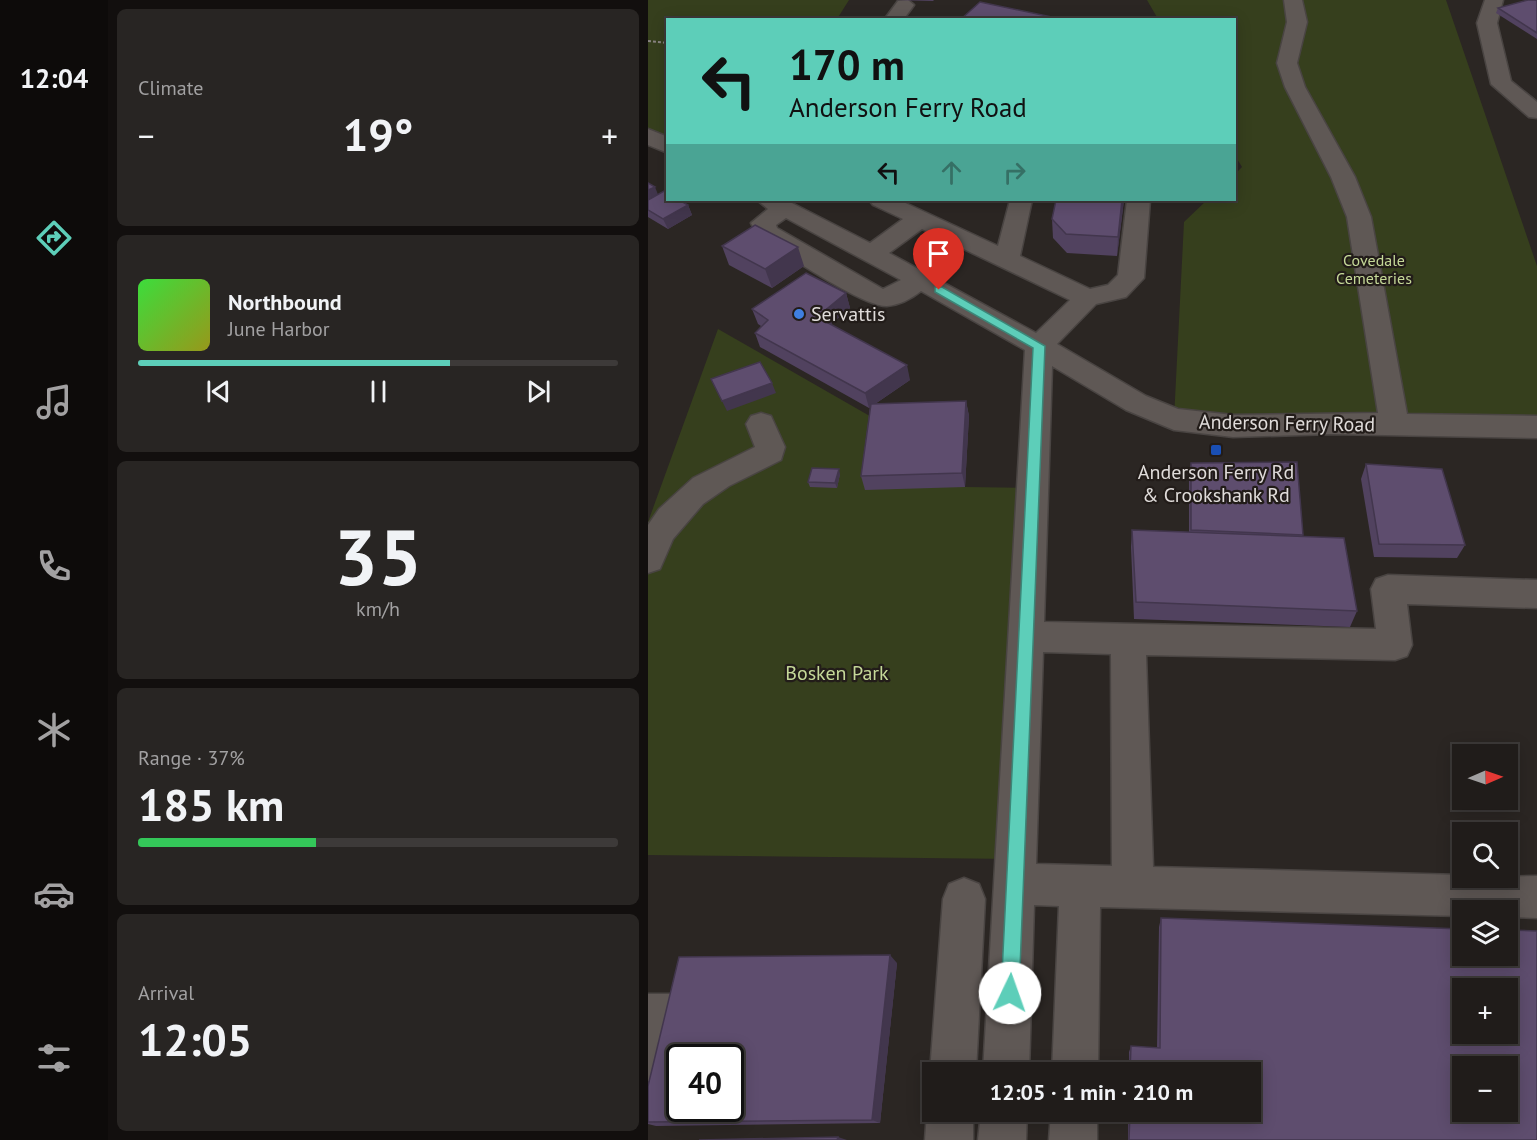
<!DOCTYPE html>
<meta charset="utf-8">
<style>
body{margin:0;font-family:"PT Sans",sans-serif;background:#282523;color:#f1f3f6;height:100vh;display:flex;flex-direction:column;font-size:22px;white-space:nowrap}
*{box-sizing:border-box;margin:0}
p{font-size:20px;color:#a2a1a2}
.icon{flex:none;width:33px;height:33px;fill:none;stroke:currentColor;stroke-width:2;stroke-linecap:round;stroke-linejoin:round}
.map{position:relative;flex:1;overflow:hidden}
.details{display:flex;flex-direction:column;gap:9px;padding:9px;background:#120f0e;width:540px}
.details>*{flex:none}
.top-card{position:absolute;left:18px;top:18px;width:570px;height:183px;border-radius:0px;box-shadow:0 3px 15px #0003,0 0 0 2px #3d3a39;background:#5dceb9;color:#111;overflow:hidden}
.needle{width:39px;rotate:88deg}
.tools{position:absolute;left:804px;top:744px;display:grid;gap:12px}
.tools a{display:grid;place-items:center;width:66px;height:66px;border-radius:0px;background:#201c1a;box-shadow:0 3px 15px #0003,0 0 0 2px #3d3a39;font-size:30px}
.speed{position:absolute;left:18px;top:1044px;display:flex;gap:12px;font-size:30px;font-weight:700;text-align:center}
.speed>*{display:grid;place-content:center;width:78px;height:78px;border-radius:50%;background:#201c1a;box-shadow:0 3px 15px #0003,0 0 0 2px #3d3a39;line-height:1}
.speed .limit{border:3px solid #111;border-radius:9px;background:#fff;color:#111}
.pin{position:absolute;display:grid;place-items:center;width:51px;height:51px;color:#fff;margin:-62px -26px;border-radius:50% 50% 50% 0;rotate:-45deg;box-shadow:0 0 6px #0007}
.pin .icon{rotate:45deg}
.me{position:absolute;width:66px;margin:-33px;rotate:3deg;stroke-linejoin:round;filter:drop-shadow(0 0 4px #0008)}
.turn{display:flex;align-items:center;gap:21px;height:126px;padding:0 24px;font-size:27px}
.turn .icon{width:78px;height:78px;stroke-width:2.5}
.turn b{display:block;font-size:42px;line-height:51px}
.lanes{display:flex;align-items:center;height:57px;padding:0 24px;background:#0003;justify-content:center;gap:30px;direction:ltr}
.lanes .off{opacity:.35}
.big{font-size:45px;font-weight:700;line-height:1.1}
.details .card{flex:1;display:flex;flex-direction:column;justify-content:center;gap:9px;min-width:0;padding:0 21px;border-radius:9px;background:#282523}
.details .dial{align-items:center;gap:0}
.dial b{font-size:78px;line-height:1}
.song{display:flex;align-items:center;gap:18px}
.cover{width:72px;height:72px;border-radius:9px;background:linear-gradient(135deg,hsl(120 70% 55%),hsl(60 70% 35%))}
.played{height:6px;border-radius:3px;background:linear-gradient(90deg,#5dceb9 65%,#3d3a39 65%)}
.keys{display:flex;justify-content:space-around;direction:ltr}
.heat{display:flex;justify-content:space-between;align-items:center;font-size:33px;direction:ltr}
.charge{height:9px;border-radius:4px;background:linear-gradient(90deg,#34c759 37%,#3d3a39 0)}
.trip{position:absolute;left:274px;top:1062px;width:339px;height:60px;border-radius:0px;background:#201c1a;box-shadow:0 3px 15px #0003,0 0 0 2px #3d3a39;font-weight:700;line-height:60px;text-align:center}
main{display:flex;flex:1;min-height:0}
.dock{display:flex;flex-direction:column;width:108px;justify-content:space-around;align-items:center;background:#0d0b0a;color:#a2a1a2}
.dock .icon{width:42px;height:42px}
.dock .current{color:#5dceb9}
.dock b{font-size:27px;color:#f1f3f6}
.map>svg:first-child{display:block}
</style>
<main>
<nav class="dock">
<b>12:04</b>
<svg class="icon current" aria-label="directions" viewBox="0 0 24 24"><path d="M12 3l9 9-9 9-9-9zM9 14v-3h6M13 9l2 2-2 2"/></svg>
<svg class="icon" aria-label="music" viewBox="0 0 24 24"><path d="M9 18V5l10-2v13"/><circle cx="6" cy="18" r="3"/><circle cx="16" cy="16" r="3"/></svg>
<svg class="icon" aria-label="phone" viewBox="0 0 24 24"><path d="M5 4h4l2 5-3 2q2 4 5 5l2-3 5 2v4C11 20 4 13 5 4z"/></svg>
<svg class="icon" aria-label="climate" viewBox="0 0 24 24"><path d="M12 3v18M4 7l16 10M4 17L20 7"/></svg>
<svg class="icon" aria-label="car" viewBox="0 0 24 24"><path d="M5 17H2v-5l4-1 3-4h7l3 4 3 1v5h-3M9 17h6M6 11h13"/><circle cx="7" cy="17" r="2"/><circle cx="17" cy="17" r="2"/></svg>
<svg class="icon" aria-label="filters" viewBox="0 0 24 24"><path d="M4 7h16M4 17h16"/><circle cx="9" cy="7" r="2"/><circle cx="15" cy="17" r="2"/></svg>
</nav>
<section class="details">
<div class="card"><p>Climate</p>
<div class="heat"><a>−</a><b class="big">19°</b><a>+</a></div>
</div>
<div class="card">
<div class="song"><i class="cover"></i><div><b>Northbound</b><p>June Harbor</p></div></div>
<div class="played"></div>
<div class="keys"><svg class="icon" aria-label="previous" viewBox="0 0 24 24"><path d="M18 5L8 12l10 7zM5 5v14"/></svg><svg class="icon" aria-label="pause" viewBox="0 0 24 24"><path d="M8 5v14M16 5v14"/></svg><svg class="icon" aria-label="next" viewBox="0 0 24 24"><path d="M6 5l10 7-10 7zM19 5v14"/></svg></div>
</div>
<div class="card dial"><b>35</b><p>km/h</p></div>
<div class="card"><p>Range · 37%</p><b class="big">185 km</b><div class="charge"></div></div>
<div class="card"><p>Arrival</p><b class="big">12:05</b></div>
</section>
<div class="map">
<svg width="889" height="1140" viewBox="0 0 889 1140">
<rect width="100%" height="100%" fill="#2b2623"/>
<!-- green -->
<g fill="#363f1d">
<path d="M0,0H201L189,19L20,20L19,146L0,136Z"/>
<path d="M499,0H798L889,266V427L526,419L536,222L559,200H586L587,174L594,167L586,154V20L510,19Z"/>
<path d="M70,329L227,419L317,487L386,488L368,859L0,855V522Z"/>
</g>
<g fill="none" stroke-linecap="round" stroke-linejoin="round">
<!-- minor casing -->
<g stroke="#494442" stroke-width="3">
<g id="minor">
<path d="M636,0H654L659,22L649,63L657,87L707,177L723,217L759,414L889,416V438L684,434L585,437L526,430L478,410L404,366L396,622L728,629L723,589L728,579L740,575L889,580V608L759,604L764,645L759,656L747,660L498,655L505,867L814,875V878L889,876V918L860,917V910H814V916L452,907L450,1072H404L411,906L386,905L381,1072H335L377,350L273,291C263,299 251,305 239,306C214,307 135,252 110,237L103,223L120,209L109,200H138L222,243L255,219L225,205L221,200H251L350,246L362,200H384L372,256L442,289L460,285L470,275L479,200H502L496,278L478,297L448,304L409,344L498,396L530,409L585,415L730,413L699,217L683,177L637,87L629,63L639,22ZM138,218L253,280L235,289L129,228L128,225ZM274,229L422,300L388,333L241,253ZM395,652L463,654L464,866L388,864Z"/>
<path d="M837,0H855L849,23L863,81L889,102V118L881,117L843,84L829,23Z"/>
<path d="M250,1L260,0L266,5L255,20H236Z"/>
<path d="M0,129L20,137V153L0,145Z"/>
<path d="M113,413L123,416L137,447L133,460L81,486L55,504L25,539L12,569L0,573V525L11,509L45,478L107,447L98,424L103,416Z"/>
<path d="M316,878L331,884L337,899L328,1072H285V1079L282,1072L295,899L301,884Z"/>
<path d="M0,994H33L49,1000L55,1016L49,1032L31,1038L40,1042L46,1058H32V1078L24,1081H0Z"/>
<path d="M285,1097V1112H325V1140H277L279,1112Z"/>
<path d="M333,1112H379L378,1140H330Z"/>
<path d="M403,1112H449V1140H401Z"/>
</g>
</g>
<!-- path -->
<path stroke="#898482" stroke-width="2" stroke-dasharray="3 2" stroke-linecap="butt" d="M0,41L20,43"/>
<!-- minor -->
<use href="#minor" fill="#5f5855" fill-rule="evenodd"/>
</g>
<!-- wall -->
<g fill="#51425f">
<path d="M246,0H286L285,1Z"/>
<path d="M889,0V39L848,13L850,8Z"/>
<path d="M0,183L10,195L40,205L44,215L20,229L0,217Z"/>
<path d="M476,200L469,256L419,253L405,238L404,219Z"/>
<path d="M74,246L156,266L124,288L81,265Z"/>
<path d="M198,293L202,308L183,324L262,380L227,404L318,401L321,416L317,487L217,490L213,476L222,407L221,408L112,347L107,333L113,326L110,324L104,309Z"/>
<path d="M543,463L655,535L654,536L709,611L702,627L486,619L483,547L484,530L541,532V477Z"/>
<path d="M718,464L817,545L809,558L726,557L713,479Z"/>
<path d="M192,474L189,488L162,487L160,482Z"/>
<path d="M513,918L889,1140H480V1112H603V1072H481V1052L483,1046L509,1048L511,927Z"/>
<path d="M249,963L232,1123L8,1126L0,1124V1086Z"/>
</g>
<!-- shaded-wall -->
<g fill="#42364d">
<path d="M7,187L11,197L0,203V190Z"/>
<path d="M474,200H476L469,256L470,237Z"/>
<path d="M40,205L44,215L20,229L15,219Z"/>
<path d="M150,247L156,266L124,288L117,269Z"/>
<path d="M198,293L202,308L174,331L169,317Z"/>
<path d="M259,365L262,380L221,408L217,393Z"/>
<path d="M124,383L128,393L79,411L74,401Z"/>
<path d="M318,401L321,416L317,487L314,473Z"/>
<path d="M191,469L192,474L189,488L187,483Z"/>
<path d="M242,955L249,963L232,1123L224,1120Z"/>
<path d="M190,1137L199,1140H189Z"/>
</g>
<!-- building -->
<g fill="#5e4d6e" stroke="#42364d" stroke-width="1.5" fill-rule="evenodd">
<path d="M880,0H889V33L850,8Z"/>
<path d="M332,2L418,20H312Z"/>
<path d="M0,183L7,187L0,190Z"/>
<path d="M16,191L20,193V200H31L40,205L15,219L0,210V200Z"/>
<path d="M408,200H474L470,237L418,234L404,219Z"/>
<path d="M107,225L150,247L117,269L74,246Z"/>
<path d="M158,273L198,293L169,317L259,365L217,393L107,333L120,320L104,309Z"/>
<path d="M112,362L124,383L74,401L63,379Z"/>
<path d="M318,401L314,473L213,476L223,404Z"/>
<path d="M649,462L655,535L543,530V463Z"/>
<path d="M718,464L794,469L817,545L731,544Z"/>
<path d="M164,468L191,469L187,483L160,482Z"/>
<path d="M484,530L696,538L709,611L488,602Z"/>
<path d="M513,918L814,929V956H860V930L889,931V1140H481L482,1112H603V1072H482L483,1046L512,1048ZM814,988H860V1034H814ZM814,1066H860V1112H814Z"/>
<path d="M242,955L224,1120L0,1122V1086L31,957ZM32,1058H82V1108H32Z"/>
<path d="M190,1137L189,1140H51Z"/>
</g>
<!-- route -->
<path fill="#5dceb9" stroke="#3c8678" stroke-width="1.5" d="M287,287H294L397,346L371,993L368,999L362,1002L355,999L353,993L385,348L287,292Z"/>
<!-- markers -->
<circle fill="#3f7fe0" stroke="#221c19" stroke-width="2" cx="151" cy="314" r="6"/>
<rect fill="#1a4fb4" stroke="#221c19" stroke-width="2" x="562" y="444" width="12" height="12" rx="3"/>
<g text-anchor="middle" stroke-width="4.5" stroke-linejoin="round" paint-order="stroke">
<!-- far-park labels -->
<g font-size="16" fill="#c5d898" stroke="#221c19">
<text x="726" y="266">Covedale<tspan x="726" dy="18">Cemeteries</tspan></text>
</g>
<!-- poi labels -->
<g font-size="20" fill="#e0dcda" stroke="#221c19" text-anchor="start">
<text x="163" y="321">Servattis</text>
<text x="568" y="479" text-anchor="middle">Anderson Ferry Rd<tspan x="568" dy="23">&amp; Crookshank Rd</tspan></text>
</g>
<!-- street labels -->
<g font-size="20" fill="#e0dcda" stroke="#221c19">
<text transform="translate(639 423) rotate(1)" y="7">Anderson Ferry Road</text>
</g>
<!-- park labels -->
<g font-size="20" fill="#c5d898" stroke="#221c19">
<text x="189" y="680">Bosken Park</text>
</g>
</g>
</svg>
<div class="tools">
<a><svg class="needle" viewBox="-14 -14 28 28"><path d="M0-13l5 13h-10z" fill="#e53935"/><path d="M0 13l5-13h-10z" fill="#a2a1a2"/></svg></a>
<a><svg class="icon" aria-label="search" viewBox="0 0 24 24"><circle cx="10" cy="10" r="6"/><path d="M15 15l6 6"/></svg></a>
<a><svg class="icon" aria-label="layers" viewBox="0 0 24 24"><path d="M12 4l9 5-9 5-9-5zM3 14l9 5 9-5"/></svg></a>
<a>+</a>
<a>−</a>
</div>
<div class="speed"><div class="limit">40</div></div>
<div class="pin" style="left:291px;top:290px;background:#d93025"><svg class="icon" aria-label="arrive" viewBox="0 0 24 24"><path d="M6 21V4h12l-3 4 3 4H6"/></svg></div>
<svg class="me" style="left:362px;top:993px" viewBox="-20 -20 40 40"><circle r="19" fill="#fff"/><path d="M0-13L10 11 0 6-10 11z" fill="#5dceb9"/></svg>
<div class="trip">12:05 · 1 min · 210 m</div>
<div class="top-card">
<div class="turn"><svg class="icon" aria-label="left" viewBox="0 0 24 24"><path d="M17 20v-9H6M10 6l-5 5 5 5"/></svg><div><b>170 m</b>Anderson Ferry Road</div></div>
<div class="lanes"><svg class="icon" aria-label="left" viewBox="0 0 24 24"><path d="M17 20v-9H6M10 6l-5 5 5 5"/></svg><svg class="icon off" aria-label="ahead" viewBox="0 0 24 24"><path d="M12 20V5M6 11l6-6 6 6"/></svg><svg class="icon off" aria-label="right" viewBox="0 0 24 24"><path d="M7 20v-9h11M14 6l5 5-5 5"/></svg></div>
</div>
</div>
</main>
